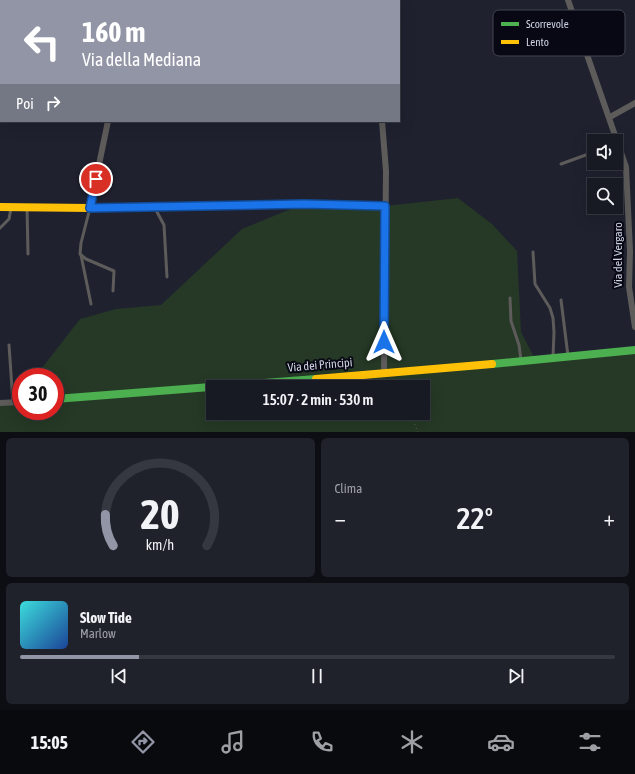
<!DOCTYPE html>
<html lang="it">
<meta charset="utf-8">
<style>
body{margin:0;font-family:"Asap Condensed",sans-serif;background:#20222b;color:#f1f3f6;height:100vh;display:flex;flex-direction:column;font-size:15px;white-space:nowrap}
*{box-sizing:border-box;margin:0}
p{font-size:13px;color:#9ea0a6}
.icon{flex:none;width:22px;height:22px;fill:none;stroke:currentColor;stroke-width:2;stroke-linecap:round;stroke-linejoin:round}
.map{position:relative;height:432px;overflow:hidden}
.panel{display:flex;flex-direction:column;gap:6px;padding:6px;background:#0d0e13;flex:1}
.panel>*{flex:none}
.hud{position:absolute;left:0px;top:0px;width:400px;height:122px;box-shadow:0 4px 16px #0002,0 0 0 1px #363841;background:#9195a5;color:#fff;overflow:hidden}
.controls{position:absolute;left:587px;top:134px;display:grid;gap:8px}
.controls a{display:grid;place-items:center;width:36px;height:36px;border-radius:0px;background:#171923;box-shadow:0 4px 16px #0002,0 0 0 1px #363841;font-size:20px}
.speed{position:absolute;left:12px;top:368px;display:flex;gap:8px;font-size:20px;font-weight:700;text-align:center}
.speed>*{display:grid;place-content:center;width:52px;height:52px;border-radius:50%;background:#171923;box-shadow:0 4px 16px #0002,0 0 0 1px #363841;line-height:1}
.speed .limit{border:6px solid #d22;background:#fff;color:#111}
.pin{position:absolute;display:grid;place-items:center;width:34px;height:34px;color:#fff;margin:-17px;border:2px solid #fff;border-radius:50%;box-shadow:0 1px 4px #0007}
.me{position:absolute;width:44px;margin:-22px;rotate:0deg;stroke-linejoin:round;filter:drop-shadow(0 0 3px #0008)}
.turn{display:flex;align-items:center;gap:14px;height:84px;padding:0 16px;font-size:18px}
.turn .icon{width:52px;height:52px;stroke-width:2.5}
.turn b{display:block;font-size:28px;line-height:34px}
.then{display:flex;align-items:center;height:38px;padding:0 16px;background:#0003;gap:8px;font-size:15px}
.big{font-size:30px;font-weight:600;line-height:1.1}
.panel .card{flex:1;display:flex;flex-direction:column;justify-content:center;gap:6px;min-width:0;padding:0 14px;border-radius:6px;background:#20222b}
.panel .dial{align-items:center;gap:0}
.dial svg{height:104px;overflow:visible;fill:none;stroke:#363841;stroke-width:7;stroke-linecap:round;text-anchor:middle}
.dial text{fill:#f1f3f6;stroke:none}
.song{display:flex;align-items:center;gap:12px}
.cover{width:48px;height:48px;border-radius:6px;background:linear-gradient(135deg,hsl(180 70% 55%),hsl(220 70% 35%))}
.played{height:4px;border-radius:2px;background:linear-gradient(90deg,#9195a5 20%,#363841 20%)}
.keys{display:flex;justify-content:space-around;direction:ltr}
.heat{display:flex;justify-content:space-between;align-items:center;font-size:22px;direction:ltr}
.panel .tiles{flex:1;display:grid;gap:6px;grid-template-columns:1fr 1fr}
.card:last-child{grid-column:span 2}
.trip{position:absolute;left:206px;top:380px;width:224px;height:40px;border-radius:0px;background:#171923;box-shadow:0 4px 16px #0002,0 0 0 1px #363841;font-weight:600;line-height:40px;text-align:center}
.menu{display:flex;height:64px;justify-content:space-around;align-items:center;background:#090a0e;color:#9ea0a6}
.menu .icon{width:28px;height:28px}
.menu .active{color:#9195a5}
.menu b{font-size:18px;color:#f1f3f6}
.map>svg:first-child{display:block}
</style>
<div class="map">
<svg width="635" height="432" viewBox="0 0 635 432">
<rect width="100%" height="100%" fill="#1f212f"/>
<!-- green -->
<path fill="#253926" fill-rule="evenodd" d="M458,198L492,224L517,251L521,332L535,359L635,350V432H0V403H15L21,395V411H55V377H35L80,319L116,309L161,305L242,229L303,204L385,206ZM213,387H423V413H213Z"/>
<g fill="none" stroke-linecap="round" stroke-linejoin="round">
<!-- path -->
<g stroke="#606062" stroke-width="1" stroke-dasharray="1 3" stroke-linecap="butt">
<path d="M390,380L396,387"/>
<path d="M410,413L418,432"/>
</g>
<!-- lane -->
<g stroke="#5d5c5a" stroke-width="3">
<path d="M561,164L594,152"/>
<path d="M27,207L28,254"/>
<path d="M157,207V212L164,225L167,277"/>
<path d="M90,208L81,243L80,254L86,259L114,271L113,291"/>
<path d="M0,228L9,219L11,208"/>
<path d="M533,252L535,284L550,308L553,318L554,332L553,357"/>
<path d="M81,255L91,304"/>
<path d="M510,298L511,321L519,345L521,360"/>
<path d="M561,300L568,356"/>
<path d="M9,345L13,403"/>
</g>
<!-- street -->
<g stroke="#5d5c5a" stroke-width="6">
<path d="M126,0V1"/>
<path d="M568,0L626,167L630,251L629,287L635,327"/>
<path d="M374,1V0"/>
<path d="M610,117L635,103"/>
<path d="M382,121L386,171L384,372"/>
<path d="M90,208L108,121"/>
<path d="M0,403L21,402"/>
</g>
<!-- fast -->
<g stroke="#4caf50" stroke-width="8">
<path d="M191,206L303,204L385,206"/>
<path d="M492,364L635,350"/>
<path d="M55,399L316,379"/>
</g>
<!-- slow -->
<g stroke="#ffc107" stroke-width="8">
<path d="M0,207L90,208L191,206"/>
<path d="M316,379L492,364"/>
</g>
</g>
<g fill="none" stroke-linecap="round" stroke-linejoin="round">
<!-- route casing -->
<g stroke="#114b97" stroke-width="10">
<path id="route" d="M96,179L90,208L304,204L385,206L384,342"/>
</g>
<!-- route -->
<use href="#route" stroke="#1a73e8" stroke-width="7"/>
</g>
<g text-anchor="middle" stroke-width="4" stroke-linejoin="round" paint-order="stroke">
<!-- street labels -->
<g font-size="12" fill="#cfd3e4" stroke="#070813">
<text transform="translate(618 255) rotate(-90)" y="4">Via del Vergaro</text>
<text transform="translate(320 365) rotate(-5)" y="4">Via dei Principi</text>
</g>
</g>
<!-- legend -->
<rect x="493" y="10" width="132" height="46" rx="6" fill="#070813" stroke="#434552" stroke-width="1"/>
<rect x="501" y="22" width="18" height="4" fill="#4caf50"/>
<rect x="501" y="40" width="18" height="4" fill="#ffc107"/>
<g font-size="11" fill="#cfd3e4">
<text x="526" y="28">Scorrevole</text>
<text x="526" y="46">Lento</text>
</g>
</svg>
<div class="controls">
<a><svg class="icon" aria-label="sound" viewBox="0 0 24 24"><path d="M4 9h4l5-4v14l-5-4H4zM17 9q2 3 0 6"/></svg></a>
<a><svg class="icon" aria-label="search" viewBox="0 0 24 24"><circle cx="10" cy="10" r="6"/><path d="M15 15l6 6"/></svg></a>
</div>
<div class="speed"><div class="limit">30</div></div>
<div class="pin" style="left:96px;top:179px;background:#d93025"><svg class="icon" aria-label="arrive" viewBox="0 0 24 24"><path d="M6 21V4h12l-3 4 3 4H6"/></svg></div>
<svg class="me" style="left:384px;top:342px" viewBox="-20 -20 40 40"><path d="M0-17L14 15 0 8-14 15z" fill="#1a73e8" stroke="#fff" stroke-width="4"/></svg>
<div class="trip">15:07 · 2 min · 530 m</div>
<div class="hud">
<div class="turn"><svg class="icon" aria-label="left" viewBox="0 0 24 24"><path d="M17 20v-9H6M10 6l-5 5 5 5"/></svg><div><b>160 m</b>Via della Mediana</div></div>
<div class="then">Poi<svg class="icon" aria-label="right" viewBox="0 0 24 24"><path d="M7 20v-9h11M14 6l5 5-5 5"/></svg></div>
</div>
</div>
<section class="panel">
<div class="tiles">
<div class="card dial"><svg viewBox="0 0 100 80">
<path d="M14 69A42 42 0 1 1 86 69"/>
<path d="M14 69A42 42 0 0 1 8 45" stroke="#9195a5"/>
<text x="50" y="56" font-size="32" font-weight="700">20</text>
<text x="50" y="72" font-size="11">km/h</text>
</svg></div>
<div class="card"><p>Clima</p>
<div class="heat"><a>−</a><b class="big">22°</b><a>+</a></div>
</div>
<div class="card">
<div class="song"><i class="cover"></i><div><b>Slow Tide</b><p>Marlow</p></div></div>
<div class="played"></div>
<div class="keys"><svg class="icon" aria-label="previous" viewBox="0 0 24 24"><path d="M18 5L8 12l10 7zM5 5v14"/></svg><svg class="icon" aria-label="pause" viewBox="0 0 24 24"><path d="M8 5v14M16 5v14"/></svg><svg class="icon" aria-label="next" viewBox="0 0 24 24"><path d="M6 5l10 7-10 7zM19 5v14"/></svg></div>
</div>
</div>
</section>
<nav class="menu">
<b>15:05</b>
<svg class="icon active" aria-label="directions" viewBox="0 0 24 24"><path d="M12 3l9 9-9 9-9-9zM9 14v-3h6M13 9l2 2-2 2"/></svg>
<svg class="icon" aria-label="music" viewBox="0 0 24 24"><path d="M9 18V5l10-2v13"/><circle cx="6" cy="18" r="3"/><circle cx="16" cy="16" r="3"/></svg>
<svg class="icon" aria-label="phone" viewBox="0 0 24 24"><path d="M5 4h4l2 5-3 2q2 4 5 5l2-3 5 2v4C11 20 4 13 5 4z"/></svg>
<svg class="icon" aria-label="climate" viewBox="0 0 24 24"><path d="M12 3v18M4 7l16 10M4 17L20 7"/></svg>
<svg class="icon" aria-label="car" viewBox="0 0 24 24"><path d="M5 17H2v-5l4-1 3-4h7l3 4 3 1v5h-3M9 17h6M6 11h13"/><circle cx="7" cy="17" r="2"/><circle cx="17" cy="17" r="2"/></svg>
<svg class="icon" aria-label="filters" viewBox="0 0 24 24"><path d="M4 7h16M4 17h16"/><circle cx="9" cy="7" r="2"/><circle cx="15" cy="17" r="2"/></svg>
</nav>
